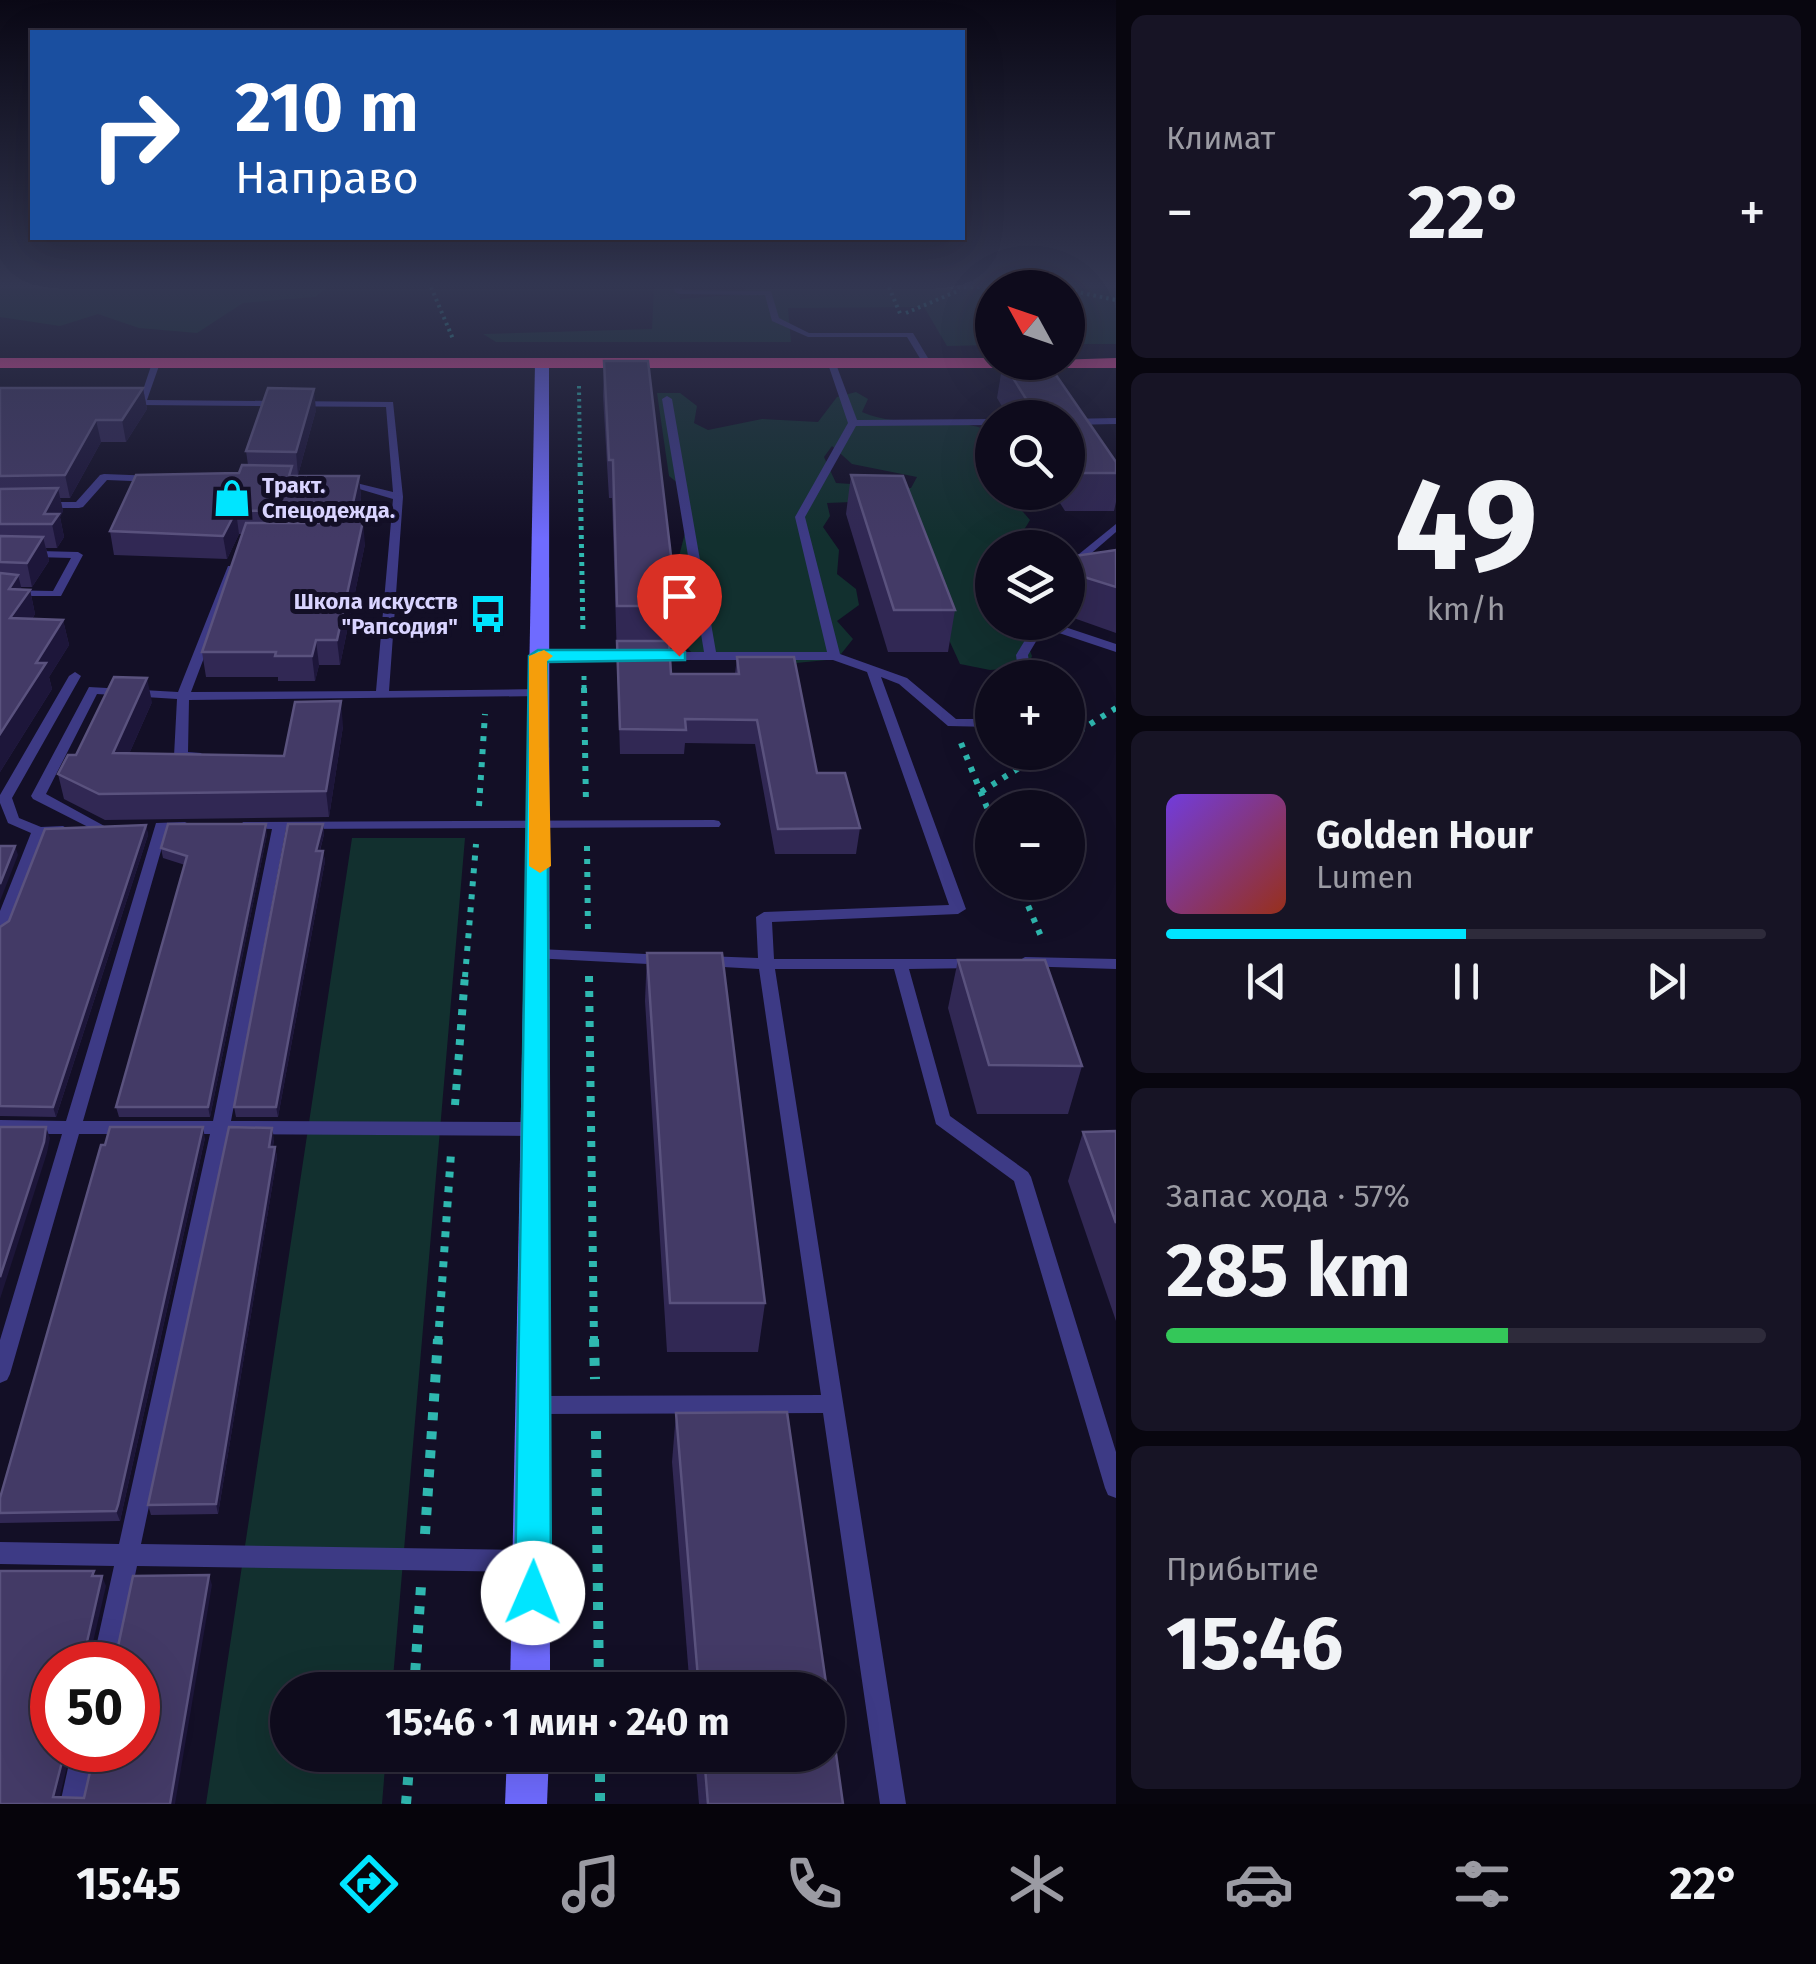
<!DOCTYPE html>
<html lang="ru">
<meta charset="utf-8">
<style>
body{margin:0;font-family:"Fira Sans",sans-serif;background:#171425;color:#f1f3f6;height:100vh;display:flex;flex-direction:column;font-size:38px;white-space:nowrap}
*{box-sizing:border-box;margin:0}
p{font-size:32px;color:#9b9ba3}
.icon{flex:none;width:55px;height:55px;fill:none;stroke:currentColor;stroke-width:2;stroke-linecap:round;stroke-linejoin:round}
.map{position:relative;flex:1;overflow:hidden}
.panel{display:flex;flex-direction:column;gap:15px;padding:15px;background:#08060f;width:700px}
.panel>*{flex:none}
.top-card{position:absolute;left:30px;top:30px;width:935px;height:210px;border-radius:0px;box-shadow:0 10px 40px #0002,0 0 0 2px #2e2b3b;background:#1a4fa0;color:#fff;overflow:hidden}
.needle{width:65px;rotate:310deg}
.buttons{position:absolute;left:975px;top:270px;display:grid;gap:20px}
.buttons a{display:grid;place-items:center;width:110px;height:110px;border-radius:50%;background:#0e0b1c;box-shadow:0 10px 40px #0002,0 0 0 2px #2e2b3b;font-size:50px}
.speed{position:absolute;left:30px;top:1642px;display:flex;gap:20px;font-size:50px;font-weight:700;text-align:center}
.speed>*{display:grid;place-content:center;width:130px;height:130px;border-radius:50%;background:#0e0b1c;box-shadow:0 10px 40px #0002,0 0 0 2px #2e2b3b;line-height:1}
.speed .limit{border:15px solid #d22;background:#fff;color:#111}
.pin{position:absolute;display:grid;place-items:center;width:85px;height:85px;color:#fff;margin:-102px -42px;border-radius:50% 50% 50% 0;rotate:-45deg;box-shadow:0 0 10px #0007}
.pin .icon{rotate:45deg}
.me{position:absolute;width:110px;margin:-55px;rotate:1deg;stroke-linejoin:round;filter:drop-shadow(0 0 8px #0008)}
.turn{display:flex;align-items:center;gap:35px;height:210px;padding:0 40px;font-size:45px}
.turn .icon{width:130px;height:130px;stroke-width:2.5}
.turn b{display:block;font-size:70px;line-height:85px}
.big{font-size:75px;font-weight:700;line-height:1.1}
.panel .tile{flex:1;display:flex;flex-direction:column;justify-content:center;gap:15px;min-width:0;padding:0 35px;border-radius:15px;background:#171425}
.panel .dial{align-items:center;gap:0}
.dial b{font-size:130px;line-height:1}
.song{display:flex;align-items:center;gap:30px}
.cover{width:120px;height:120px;border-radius:15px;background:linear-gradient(135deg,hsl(260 70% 55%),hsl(10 70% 35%))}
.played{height:10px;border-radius:5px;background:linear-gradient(90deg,#00e5ff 50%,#2e2b3b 50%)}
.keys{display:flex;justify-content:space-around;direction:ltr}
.heat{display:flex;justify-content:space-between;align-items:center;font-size:55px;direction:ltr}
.charge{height:15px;border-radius:8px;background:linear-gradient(90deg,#34c759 57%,#2e2b3b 0)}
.trip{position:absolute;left:270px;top:1672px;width:575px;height:100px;border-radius:50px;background:#0e0b1c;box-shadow:0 10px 40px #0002,0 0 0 2px #2e2b3b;font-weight:700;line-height:100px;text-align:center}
.menu{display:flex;height:160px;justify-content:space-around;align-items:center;background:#06040b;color:#9b9ba3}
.menu .icon{width:70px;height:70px}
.menu .on{color:#00e5ff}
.menu b{font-size:45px;color:#f1f3f6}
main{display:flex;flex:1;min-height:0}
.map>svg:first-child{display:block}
</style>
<main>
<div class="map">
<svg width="1116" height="1804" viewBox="0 0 1116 1804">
<rect width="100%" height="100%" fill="#130f26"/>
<!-- green -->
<g fill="#12302f" fill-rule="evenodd">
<path d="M0,287H328L315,297L243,303L197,333L139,328L98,314L60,326L0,317Z"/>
<path d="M654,287H679L680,299L747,294L745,287H1116V344H1068V288H992V345L947,346L924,307L788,308L791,342H496L483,334L652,329Z"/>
<path d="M856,392L868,399L862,412C902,430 951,413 992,432V492L1017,493L1011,498L1030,520C1022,535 1010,547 992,548V622L1019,623L1032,656L1028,667L990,670L960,664L939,618L852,502L827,503L830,516L823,527L839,550L837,574L856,589L859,605L837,621L853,639L837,659L796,663L691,652L677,636L685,614L676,568L686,529L679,484L669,476L657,393H680L697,406L694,423L708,430L762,419L818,422L837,397ZM832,446L852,464L917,477L911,488L836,483L824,457Z"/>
<path d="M352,838H465L392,1690H288V1755H386L382,1804H206Z"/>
</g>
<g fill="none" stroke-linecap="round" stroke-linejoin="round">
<!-- path-far4 -->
<g stroke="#2fb8b0" stroke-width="4" stroke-dasharray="2.5 4" stroke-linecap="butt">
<path d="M431,287L453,339"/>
<path d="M889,287L901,316"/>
<path d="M951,287H980"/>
<path d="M1068,290L1116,300"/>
<path d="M906,313L960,290"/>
<path d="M579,386L580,465"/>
</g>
<!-- path-far3 -->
<g stroke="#2fb8b0" stroke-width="5" stroke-dasharray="4 5" stroke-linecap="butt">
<path d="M580,463L583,634"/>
<path d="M584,676V691"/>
</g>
<!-- path-far2 -->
<g stroke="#2fb8b0" stroke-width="6" stroke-dasharray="5 8" stroke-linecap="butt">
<path d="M584,688L586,804"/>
<path d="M1068,738L1116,708"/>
<path d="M961,743L992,820"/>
<path d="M981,792L1044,752"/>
<path d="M479,806L485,714"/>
<path d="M587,846L588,934"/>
<path d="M1018,882L1043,941"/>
<path d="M465,977L476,844"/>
</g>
<!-- path-far1 -->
<g stroke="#2fb8b0" stroke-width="8" stroke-dasharray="6 9" stroke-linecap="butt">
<path d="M589,976L594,1342"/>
<path d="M455,1105L465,975"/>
<path d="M438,1342L451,1153"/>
</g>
<!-- path -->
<g stroke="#2fb8b0" stroke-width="10" stroke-dasharray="8 11" stroke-linecap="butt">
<path d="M594,1339L595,1379"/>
<path d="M596,1431L599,1690"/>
<path d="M425,1534L438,1339"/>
<path d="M414,1690L421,1586"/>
<path d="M600,1755V1804"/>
<path d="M406,1804L410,1755"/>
</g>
<!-- lane -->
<g fill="#3d3a85" fill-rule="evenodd">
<path d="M674,287H682V290L771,291L779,318L809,333H913L931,363L924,365L907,337H808L772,321L765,295L679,294L675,292Z"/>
<path d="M156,360L160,363L147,400L393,402L403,497L389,691L538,689L544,693L542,696L189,700L188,752L201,753L203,756C197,762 180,762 174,756L177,699L97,694L46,794L108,828L101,832L96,831L33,799L31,796L89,687L178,692L228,566H236L238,568L191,692L376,691L393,499L339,483L344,480L393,492L386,407L138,405L152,363Z"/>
<path d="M832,361L836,364L857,420L992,419V425L856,426L805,517L840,654L907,678L956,719H992V727L948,726L899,684L881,677L966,909L958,914L772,922L774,959H983L985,963L983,967L977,968L909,969L950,1116L1028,1172L1031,1177L1116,1452V1498L1108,1495L1105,1488L1014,1181L936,1124L894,969H775L906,1804H880L823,1413L536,1414L529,1412L526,1405L529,1398L536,1396L821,1395L759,969L705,966L697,961L705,956L758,958L756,917L764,912L949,905L867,672L833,660H538L532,656L538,652H704L662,399L667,396L672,399L716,652H827L795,517L848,423L828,364Z"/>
<path d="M1116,418V424L1068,425V419Z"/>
<path d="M104,474L156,476L161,479L156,482L107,480L83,507L79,508H0V502H76L100,475Z"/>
<path d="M1116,524V532L1072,570L1068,571V563Z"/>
<path d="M0,550L78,552L83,555L61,596H0V590L53,591L71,558L0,556Z"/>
<path d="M1036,622H1050L1116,644V652L1044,628L1028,655L1031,678H1019L1016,655Z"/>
<path d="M75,672L81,676L12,798L19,818L41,827L63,826L70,830L63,834L45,835L8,930L0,935V911L31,833L8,823L0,803V795L69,676Z"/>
<path d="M714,820L719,821L721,824L719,827L286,829L231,1121L538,1122L544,1124L547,1129L544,1134L538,1136L228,1134L141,1544L531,1550L539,1553L542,1561L539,1569L531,1572L137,1566L116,1665H92L114,1566L0,1564V1542L119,1544L210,1134H79L10,1374L7,1380L0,1383V1340L62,1134H0V1120L66,1121L156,823L185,822L192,826L185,830H167L83,1121H213L272,829L243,828L241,825L243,822Z"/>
<path d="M539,949L667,955L675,960L667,965L533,958L531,954L533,950Z"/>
<path d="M1025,957L1116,959V969L1019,966L1017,962Z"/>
<path d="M72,1750H98L86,1804H60Z"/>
</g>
<!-- secondary -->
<g fill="#6f6bff" fill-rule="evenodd">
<path d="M542,359L549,363L550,1690H510L535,363Z"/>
<path d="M507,1755H549L547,1804H505Z"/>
</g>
<!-- highway -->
<path fill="#ff4fa3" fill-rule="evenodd" d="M0,358H992V362L1116,358V368H0Z"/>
</g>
<!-- wall -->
<g fill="#312854">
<path d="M604,361L675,590L673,632H667V641L671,674H735L737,657L817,773L860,828L856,854H775L755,744L685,743L684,754H620L612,498H609L603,396Z"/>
<path d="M1003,362H1047L1116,462V502L1114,511H1065L1053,492H1068V418H1009L997,398Z"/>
<path d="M0,388H143L147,409L126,442H101L70,498H60L63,511L60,517L64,537L57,548H46L49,561L32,587H21V590H30L35,614L32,619L63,620L69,645L49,677L52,689L0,772Z"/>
<path d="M316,410L298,475H293V476H359L361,498L356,521L365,544L340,665H319L315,681H278V677H206L202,652L243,534H239L227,559L114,555L110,531L239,473L248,465L246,451Z"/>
<path d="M851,475L955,610L948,652H888L846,514Z"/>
<path d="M1116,550V633L1068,616V557Z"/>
<path d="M152,702L129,754L284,756L343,726L329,817L105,820L64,799L58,774L76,755Z"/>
<path d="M323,824L324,834L320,851H323L325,861L278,1117H236L234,1107Z"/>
<path d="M146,825L148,835L56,1117L0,1116V927Z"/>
<path d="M267,834L210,1117H119L116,1107L185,865L163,858L161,848Z"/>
<path d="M647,953L765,1303L758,1352H667L645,1001Z"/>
<path d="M958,960L1082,1066L1068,1114H977L948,1008Z"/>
<path d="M1116,1131V1321L1068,1181L1083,1132Z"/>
<path d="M205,1138L120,1521L0,1523V1498L105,1145Z"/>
<path d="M274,1138L273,1147H275L277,1157L218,1514L151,1515L148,1505Z"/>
<path d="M676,1413L827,1690H690L672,1462Z"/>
<path d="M695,1755H828L843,1804H699Z"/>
</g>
<!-- shaded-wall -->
<g fill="#1d163a">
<path d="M143,388L147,409L126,442L122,420Z"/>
<path d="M314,389L316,410L298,475L296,452Z"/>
<path d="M96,420L101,442L70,498L65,475Z"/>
<path d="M359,476L361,498L351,544L349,521Z"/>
<path d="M58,488L63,511L60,517L64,537L57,548L52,524L44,514Z"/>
<path d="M236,511L239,534L227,559L223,536Z"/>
<path d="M363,521L365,544L340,665L337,640Z"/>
<path d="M43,537L49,561L32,587L27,563Z"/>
<path d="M18,575L24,598L30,590L35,614L16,643L10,618L9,589Z"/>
<path d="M63,620L69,645L49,677L52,689L0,772V734L36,663Z"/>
<path d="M316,640L319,665L315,681L312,656Z"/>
<path d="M147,678L152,702L118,779L113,753Z"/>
<path d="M341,701L343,726L329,817L326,791Z"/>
<path d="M266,824L267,834L210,1117L208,1107Z"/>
<path d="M323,824L324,834L317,861L316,851Z"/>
<path d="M146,825L148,835L56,1117L53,1107Z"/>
<path d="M15,846L18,855L0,901V884Z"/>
<path d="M323,851L325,861L278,1117L276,1107Z"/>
<path d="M46,1127L50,1138L47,1153L0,1299V1277Z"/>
<path d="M203,1127L205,1138L120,1521L116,1511Z"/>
<path d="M272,1128L274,1138L271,1157L269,1147Z"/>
<path d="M275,1147L277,1157L218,1514L216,1504Z"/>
<path d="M209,1575L212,1585L175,1804H170Z"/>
<path d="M102,1576L106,1586L88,1664L84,1655Z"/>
<path d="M65,1750H71L58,1804L53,1797Z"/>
</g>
<!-- building -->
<g fill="#433a66" stroke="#5a527e" stroke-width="2.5" fill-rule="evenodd">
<path d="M604,361H648L675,590H667L668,606H617L613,460H609Z"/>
<path d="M1003,362H1047L1116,462V473H1073L1068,464V418H1038Z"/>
<path d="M0,388H143L122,420H96L65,475L0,476Z"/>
<path d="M268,388L314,389L296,452L246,451Z"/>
<path d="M242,465L292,466L289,476H359L349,521H363L337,640H316L312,656H275L276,652H202L246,523H337L345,516L337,510L236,511L223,536L110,531L136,475L239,473Z"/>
<path d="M851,475L903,476L955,610H894Z"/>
<path d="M58,488L44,514H59L52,524H0V489Z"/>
<path d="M0,536L43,537L27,563L0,562Z"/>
<path d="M1116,550V587L1068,572V557Z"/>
<path d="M0,573L18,575L9,589L30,590L10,618L63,620L36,663H46L0,734Z"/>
<path d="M617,641H669L671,674H739L737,657H794L817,773H845L860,828L778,829L757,720L685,719L686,730L620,729Z"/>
<path d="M114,677L147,678L113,753L284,756L295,702L341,701L326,791L99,794L58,774L68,755H76Z"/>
<path d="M168,824H266L208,1107H116L187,856L161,848Z"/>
<path d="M288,824H323L316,851H323L276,1107H234Z"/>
<path d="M146,825L53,1107L0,1106V927L9,921L45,829Z"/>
<path d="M0,846H15L0,884Z"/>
<path d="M647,953H722L765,1303H670Z"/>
<path d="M958,960H1045L1082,1066L989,1065Z"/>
<path d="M0,1127H46L44,1142L0,1277Z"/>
<path d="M110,1127H203L118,1505L116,1511L0,1513V1498L101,1145H105Z"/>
<path d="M229,1127L272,1128L269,1147H275L216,1504L148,1505Z"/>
<path d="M1116,1131V1223L1083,1132Z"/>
<path d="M787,1412L827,1690H699L676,1413Z"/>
<path d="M0,1571H94L92,1576H102L84,1655L88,1659L116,1656L133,1576L209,1575L170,1804H0ZM52,1665H138V1750H95L84,1798L53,1797L65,1750H52Z"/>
<path d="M828,1696L843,1804H708L704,1755H828Z"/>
</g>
<!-- sky -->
<linearGradient id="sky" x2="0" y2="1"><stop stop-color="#0a0815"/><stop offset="0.53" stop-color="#333752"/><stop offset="1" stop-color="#333752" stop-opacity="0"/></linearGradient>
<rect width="1116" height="539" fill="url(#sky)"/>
<!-- route -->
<path fill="#00e5ff" stroke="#0095a6" stroke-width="2.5" d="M679,650L685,652V660L547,662L551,1593L545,1605L533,1610L521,1605L515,1593L529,656L538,650Z"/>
<!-- slow -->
<path fill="#f59e0b" d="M544,650L553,656L547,661L551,866L540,873L529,866V656Z"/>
<!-- icons -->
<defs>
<g id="shop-bare" transform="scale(3)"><path d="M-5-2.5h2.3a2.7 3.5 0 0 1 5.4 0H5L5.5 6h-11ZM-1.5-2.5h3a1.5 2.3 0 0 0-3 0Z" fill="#00e5ff" stroke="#130f26" stroke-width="2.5" paint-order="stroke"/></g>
<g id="bus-bare" transform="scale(3)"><path d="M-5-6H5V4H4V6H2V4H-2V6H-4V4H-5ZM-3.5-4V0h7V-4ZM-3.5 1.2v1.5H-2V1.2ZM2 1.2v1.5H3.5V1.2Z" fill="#00e5ff" stroke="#130f26" stroke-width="2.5" paint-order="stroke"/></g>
</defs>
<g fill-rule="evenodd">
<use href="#shop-bare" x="232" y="498"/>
<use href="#bus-bare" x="488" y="614"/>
</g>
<g text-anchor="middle" stroke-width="10" stroke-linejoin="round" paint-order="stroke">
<!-- far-poi labels -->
<g font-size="22" font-weight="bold" fill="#d9d4ff" stroke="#130f26" text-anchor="start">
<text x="262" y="493">Тракт.<tspan x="262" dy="25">Спецодежда.</tspan></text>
<text x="458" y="609" text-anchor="end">Школа искусств<tspan x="458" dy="25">"Рапсодия"</tspan></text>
</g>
</g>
</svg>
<div class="buttons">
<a><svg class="needle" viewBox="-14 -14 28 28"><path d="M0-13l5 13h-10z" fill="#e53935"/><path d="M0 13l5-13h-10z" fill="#9b9ba3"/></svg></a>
<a><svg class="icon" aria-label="search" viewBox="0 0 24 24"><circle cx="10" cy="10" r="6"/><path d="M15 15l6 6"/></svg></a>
<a><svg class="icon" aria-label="layers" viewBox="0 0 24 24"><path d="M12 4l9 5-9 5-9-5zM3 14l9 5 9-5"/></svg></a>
<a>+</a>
<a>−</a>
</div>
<div class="speed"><div class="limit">50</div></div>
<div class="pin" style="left:679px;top:656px;background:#d93025"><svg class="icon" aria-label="arrive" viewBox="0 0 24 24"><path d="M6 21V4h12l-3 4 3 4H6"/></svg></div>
<svg class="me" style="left:533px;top:1593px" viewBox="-20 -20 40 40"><circle r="19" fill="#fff"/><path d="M0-13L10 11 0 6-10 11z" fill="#00e5ff"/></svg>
<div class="trip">15:46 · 1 мин · 240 m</div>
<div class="top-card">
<div class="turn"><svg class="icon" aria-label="right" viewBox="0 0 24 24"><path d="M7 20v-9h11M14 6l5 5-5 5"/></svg><div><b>210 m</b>Направо</div></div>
</div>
</div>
<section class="panel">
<div class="tile"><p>Климат</p>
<div class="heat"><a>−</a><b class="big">22°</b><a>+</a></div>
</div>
<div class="tile dial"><b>49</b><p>km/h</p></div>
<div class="tile">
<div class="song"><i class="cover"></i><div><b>Golden Hour</b><p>Lumen</p></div></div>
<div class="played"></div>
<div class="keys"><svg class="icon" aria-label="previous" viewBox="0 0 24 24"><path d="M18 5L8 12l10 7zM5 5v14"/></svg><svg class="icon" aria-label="pause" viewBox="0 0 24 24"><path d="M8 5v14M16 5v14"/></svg><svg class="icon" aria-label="next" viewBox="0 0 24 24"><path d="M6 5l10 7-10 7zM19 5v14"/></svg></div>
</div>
<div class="tile"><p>Запас хода · 57%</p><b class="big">285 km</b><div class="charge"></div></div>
<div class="tile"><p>Прибытие</p><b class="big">15:46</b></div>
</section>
</main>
<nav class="menu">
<b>15:45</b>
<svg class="icon on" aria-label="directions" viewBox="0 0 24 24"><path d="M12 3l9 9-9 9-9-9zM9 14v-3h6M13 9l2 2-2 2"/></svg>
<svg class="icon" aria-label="music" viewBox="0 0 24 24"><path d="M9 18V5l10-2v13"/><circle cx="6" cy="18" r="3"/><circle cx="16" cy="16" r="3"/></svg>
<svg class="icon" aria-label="phone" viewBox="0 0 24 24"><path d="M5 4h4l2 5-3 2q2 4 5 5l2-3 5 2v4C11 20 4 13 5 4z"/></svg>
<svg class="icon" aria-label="climate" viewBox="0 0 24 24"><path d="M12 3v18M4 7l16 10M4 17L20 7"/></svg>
<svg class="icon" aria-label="car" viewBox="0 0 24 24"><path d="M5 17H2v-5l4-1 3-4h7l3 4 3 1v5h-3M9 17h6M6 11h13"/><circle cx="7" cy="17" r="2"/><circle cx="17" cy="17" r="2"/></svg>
<svg class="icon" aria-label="filters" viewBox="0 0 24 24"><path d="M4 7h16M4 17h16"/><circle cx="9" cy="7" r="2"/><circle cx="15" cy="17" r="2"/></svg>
<b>22°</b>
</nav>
